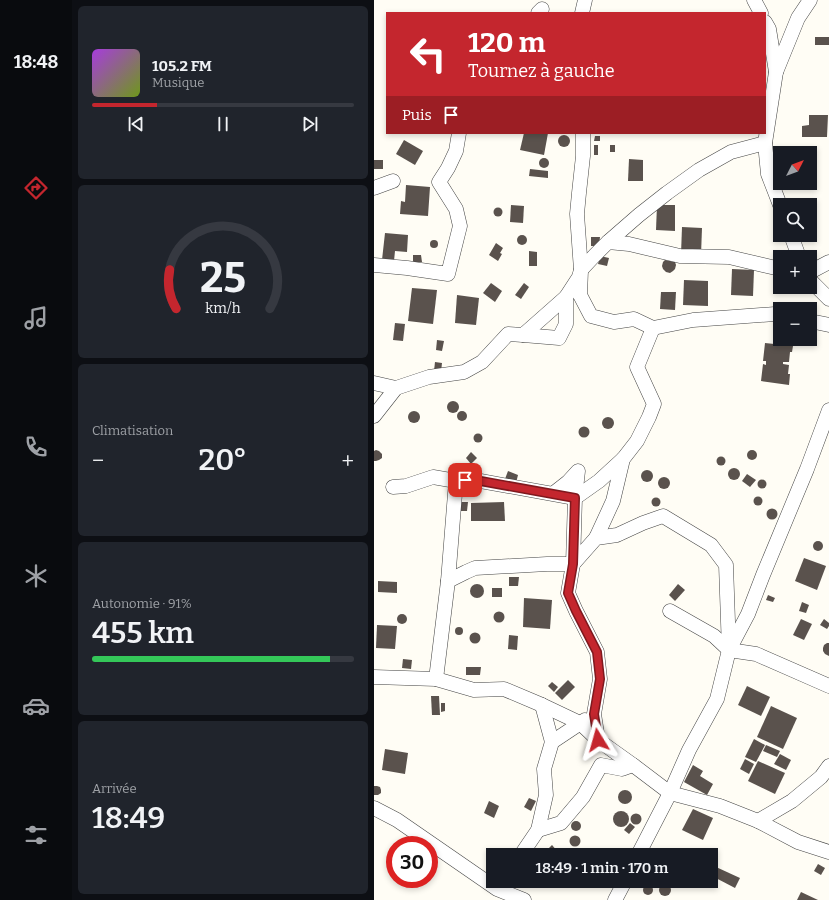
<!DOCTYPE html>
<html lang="fr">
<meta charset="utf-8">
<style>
body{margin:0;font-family:Bitter,serif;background:#20242c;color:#f1f3f6;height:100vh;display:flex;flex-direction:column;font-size:15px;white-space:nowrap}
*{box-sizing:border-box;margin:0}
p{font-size:13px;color:#9ea1a6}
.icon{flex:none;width:22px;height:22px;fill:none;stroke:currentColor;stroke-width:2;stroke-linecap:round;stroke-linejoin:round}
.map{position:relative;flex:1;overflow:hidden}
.sheet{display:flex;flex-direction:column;gap:6px;padding:6px;background:#0d0f14;width:302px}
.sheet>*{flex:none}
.hud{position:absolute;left:12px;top:12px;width:380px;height:122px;border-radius:0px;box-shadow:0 2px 6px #0003;background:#c4262e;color:#fff;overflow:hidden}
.needle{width:26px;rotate:48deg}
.buttons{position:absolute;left:399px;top:146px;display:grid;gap:8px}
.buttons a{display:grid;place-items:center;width:44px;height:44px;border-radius:0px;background:#171b24;box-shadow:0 2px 6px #0003;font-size:20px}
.speed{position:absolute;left:12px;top:836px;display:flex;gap:8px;font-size:20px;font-weight:700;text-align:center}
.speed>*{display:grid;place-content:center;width:52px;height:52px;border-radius:50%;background:#171b24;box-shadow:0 2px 6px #0003;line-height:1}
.speed .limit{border:6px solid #d22;background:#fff;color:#111}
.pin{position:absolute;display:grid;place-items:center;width:34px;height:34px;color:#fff;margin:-17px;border-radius:8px;box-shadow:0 2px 6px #0006}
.me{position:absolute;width:44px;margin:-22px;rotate:352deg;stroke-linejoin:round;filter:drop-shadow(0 0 3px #0008)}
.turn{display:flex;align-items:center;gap:14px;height:84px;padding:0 16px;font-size:18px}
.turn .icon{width:52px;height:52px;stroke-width:2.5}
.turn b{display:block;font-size:28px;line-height:34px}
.then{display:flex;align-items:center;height:38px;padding:0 16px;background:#0003;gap:8px;font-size:15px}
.big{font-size:30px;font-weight:600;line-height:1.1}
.sheet .tile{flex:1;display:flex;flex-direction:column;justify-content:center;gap:6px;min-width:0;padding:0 14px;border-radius:6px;background:#20242c}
.sheet .dial{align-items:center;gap:0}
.dial svg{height:104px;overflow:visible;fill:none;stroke:#363941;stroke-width:7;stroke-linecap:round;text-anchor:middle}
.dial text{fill:#f1f3f6;stroke:none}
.song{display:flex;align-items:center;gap:12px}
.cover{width:48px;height:48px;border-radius:6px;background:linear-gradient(135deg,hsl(280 70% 55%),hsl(80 70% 35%))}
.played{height:4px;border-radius:2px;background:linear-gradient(90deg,#c4262e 25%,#363941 25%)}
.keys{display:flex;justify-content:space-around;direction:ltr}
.heat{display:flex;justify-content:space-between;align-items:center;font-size:22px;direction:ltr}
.charge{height:6px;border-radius:3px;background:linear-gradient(90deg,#34c759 91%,#363941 0)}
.trip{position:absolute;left:112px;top:848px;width:232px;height:40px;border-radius:0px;background:#171b24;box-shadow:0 2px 6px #0003;font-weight:600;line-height:40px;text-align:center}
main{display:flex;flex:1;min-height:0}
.dock{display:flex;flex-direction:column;width:72px;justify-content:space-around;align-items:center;background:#090b0e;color:#9ea1a6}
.dock .icon{width:28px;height:28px}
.dock .on{color:#c4262e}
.dock b{font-size:18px;color:#f1f3f6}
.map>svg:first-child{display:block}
</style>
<main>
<nav class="dock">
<b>18:48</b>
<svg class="icon on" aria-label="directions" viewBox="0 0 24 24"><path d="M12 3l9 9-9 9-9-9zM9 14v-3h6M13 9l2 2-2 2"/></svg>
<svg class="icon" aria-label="music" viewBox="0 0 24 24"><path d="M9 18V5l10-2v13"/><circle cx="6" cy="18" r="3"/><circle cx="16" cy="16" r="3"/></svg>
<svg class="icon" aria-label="phone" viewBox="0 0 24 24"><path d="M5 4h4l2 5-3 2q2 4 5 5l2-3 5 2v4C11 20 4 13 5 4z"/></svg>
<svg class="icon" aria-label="climate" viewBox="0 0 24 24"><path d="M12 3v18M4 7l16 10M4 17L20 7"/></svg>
<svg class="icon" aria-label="car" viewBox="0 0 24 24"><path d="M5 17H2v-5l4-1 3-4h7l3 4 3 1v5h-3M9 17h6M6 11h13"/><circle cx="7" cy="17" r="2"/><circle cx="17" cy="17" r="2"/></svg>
<svg class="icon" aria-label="filters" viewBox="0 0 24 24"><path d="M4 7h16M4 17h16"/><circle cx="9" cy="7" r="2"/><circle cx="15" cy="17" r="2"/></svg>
</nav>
<section class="sheet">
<div class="tile">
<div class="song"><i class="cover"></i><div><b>105.2 FM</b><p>Musique</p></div></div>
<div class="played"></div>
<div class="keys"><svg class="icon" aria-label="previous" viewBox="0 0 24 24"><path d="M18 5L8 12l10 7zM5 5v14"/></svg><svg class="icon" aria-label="pause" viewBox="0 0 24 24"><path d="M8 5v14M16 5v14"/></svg><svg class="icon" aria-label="next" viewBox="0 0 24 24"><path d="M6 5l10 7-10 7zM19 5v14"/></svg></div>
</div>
<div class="tile dial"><svg viewBox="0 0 100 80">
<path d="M14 69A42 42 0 1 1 86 69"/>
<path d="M14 69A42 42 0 0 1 9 39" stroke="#c4262e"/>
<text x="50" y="56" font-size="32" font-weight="700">25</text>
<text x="50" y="72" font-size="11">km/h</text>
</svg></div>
<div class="tile"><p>Climatisation</p>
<div class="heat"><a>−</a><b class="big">20°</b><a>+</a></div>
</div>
<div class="tile"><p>Autonomie · 91%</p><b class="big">455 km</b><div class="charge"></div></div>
<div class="tile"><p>Arrivée</p><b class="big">18:49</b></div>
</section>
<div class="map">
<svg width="455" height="900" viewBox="0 0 455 900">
<rect width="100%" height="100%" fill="#fffdf5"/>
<!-- building -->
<g fill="#5a524d">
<rect x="441" y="37" width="14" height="8"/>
<path d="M435,115H454L453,137H428V126L435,125Z"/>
<path d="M150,133H174L170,155L146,150Z"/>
<circle cx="190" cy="141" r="6"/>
<path d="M221,136H226V141H220Z"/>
<path d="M30,140L49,151L41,165L22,154Z"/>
<rect x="220" y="145" width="4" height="10"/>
<rect x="236" y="145" width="5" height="7"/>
<circle cx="170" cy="163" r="5"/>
<path d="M255,159L269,160V181H254Z"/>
<rect x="0" y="160" width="9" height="9"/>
<path d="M156,169L174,171V178L155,176Z"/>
<path d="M32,185L56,187L54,216L26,214L27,201L31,202Z"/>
<path d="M137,205L150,206L149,223L136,222Z"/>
<path d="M283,205H301V231L282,230Z"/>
<circle cx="124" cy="212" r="4.5"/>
<path d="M308,227L328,228L327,255L307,254Z"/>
<path d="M11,233L34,235L33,252L21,251L20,261L8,260Z"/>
<circle cx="148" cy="240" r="5"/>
<path d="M217,237H226L225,246H217Z"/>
<circle cx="60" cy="244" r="4"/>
<path d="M122,243L129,248L126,253L128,254L124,261L115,255Z"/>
<path d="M155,251L163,252V266H155Z"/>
<path d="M39,255H47L48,262H39Z"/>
<path d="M226,256L235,258L233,266L224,264Z"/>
<path d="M291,260L301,262L302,265L301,269L299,271L296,273L292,272L289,269L288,266L289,262Z"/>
<path d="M358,269L380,270L379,296L357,295Z"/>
<path d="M310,280L334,281V306L309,305Z"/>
<path d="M117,283L128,291L121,302L109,293Z"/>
<path d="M150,283L155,287L147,299L141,295Z"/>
<path d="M38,288L63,290L59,324L34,321Z"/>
<path d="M287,292H302L301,310L286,309Z"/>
<path d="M83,295L105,298L102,325L81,323Z"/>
<path d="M21,323L31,324L29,341L19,340Z"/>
<path d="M63,340L70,341L68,351L62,350Z"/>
<path d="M391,343L419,346L418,352H416L415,362H409V364L415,365L414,374H416L415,385L387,381L389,364L392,365V361H389Z"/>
<path d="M61,362L68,363L67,372L60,371Z"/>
<circle cx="79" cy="407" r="6"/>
<circle cx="40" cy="417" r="6"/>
<circle cx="88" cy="416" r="5"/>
<circle cx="234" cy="423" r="6"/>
<circle cx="210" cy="432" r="5.5"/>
<circle cx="104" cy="438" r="4.5"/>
<circle cx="378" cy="455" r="5"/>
<path d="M2,450L5,451L8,454V458L5,460L2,461H0V451Z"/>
<path d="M97,452L103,458L97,464L92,458Z"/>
<circle cx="347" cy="461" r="4.5"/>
<circle cx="360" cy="474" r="6"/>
<circle cx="273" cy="476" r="6"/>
<path d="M134,471L144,475L142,483L131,479Z"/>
<path d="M373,474L382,480L376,487L368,481Z"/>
<circle cx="290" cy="483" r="6"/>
<circle cx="388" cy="484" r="4.5"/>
<circle cx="384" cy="501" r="4.5"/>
<circle cx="282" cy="502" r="4.5"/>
<path d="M86,502H94L93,511H86Z"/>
<path d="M130,502L131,521H97V503Z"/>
<circle cx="398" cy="514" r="5.5"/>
<circle cx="444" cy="546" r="5"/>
<path d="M430,558L452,566L443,590L421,581Z"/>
<path d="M135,577H145L144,586H135Z"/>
<path d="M4,581L23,582V593L4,592Z"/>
<path d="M304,584L311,590L301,601L295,595Z"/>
<circle cx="103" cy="591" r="7"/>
<rect x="118" y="588" width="10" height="9"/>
<path d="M394,595L401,598L399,602L392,600Z"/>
<path d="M150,598L178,600L176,629L149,627Z"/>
<path d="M428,602L435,605L432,613L425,611Z"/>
<circle cx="125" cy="617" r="5.5"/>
<circle cx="28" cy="619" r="5"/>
<path d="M427,619L438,624L430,640L419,635Z"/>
<path d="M450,619L455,623V626L453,629L446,625Z"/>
<path d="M3,625L23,626L21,649L2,648Z"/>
<circle cx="85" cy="631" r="4"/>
<circle cx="101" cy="638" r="5.5"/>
<path d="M135,635L144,636L143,650L134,649Z"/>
<path d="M453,643H455V656L451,654L449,651V648L450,645Z"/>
<path d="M29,659L38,660L37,669L28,668Z"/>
<path d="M92,667H107L106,675H92Z"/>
<path d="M194,680L201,687L188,700L181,693Z"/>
<path d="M178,682L184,687L180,692L174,686Z"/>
<path d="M373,686L396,697L387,716L364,705Z"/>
<path d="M57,696H65L66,715H58Z"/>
<path d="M67,703H71V711L67,712Z"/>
<path d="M397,706L423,718L409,749L383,737Z"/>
<path d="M380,739L391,745L382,762L371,757Z"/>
<path d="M392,745L406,751L403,757L389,751Z"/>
<path d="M11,749L34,753L31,774L8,770Z"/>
<path d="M406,754L417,760L412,770L400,764Z"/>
<path d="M371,759L380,764L375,774L366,769Z"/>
<path d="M384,761L411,773L401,794L374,781Z"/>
<path d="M319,765L329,771L326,776L339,784L333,795L310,782Z"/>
<path d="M0,786H3L6,787L7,790V793L4,795H0Z"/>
<circle cx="251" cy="797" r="7"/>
<path d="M155,798L162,801L157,811L150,807Z"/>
<path d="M115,801L125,806L120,818L110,813Z"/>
<path d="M319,809L339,818L329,840L308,830Z"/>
<circle cx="247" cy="819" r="8"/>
<circle cx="262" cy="819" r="5.5"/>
<circle cx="202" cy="826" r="5"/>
<path d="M256,823L261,827L255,834L250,830Z"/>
<circle cx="201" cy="841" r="5.5"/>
<path d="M178,845L184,852L181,855H172L170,853Z"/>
<path d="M291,850L298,855H288Z"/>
<path d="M444,864L451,868L447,875L440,871Z"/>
<path d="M342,867L366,878L361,888L338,876Z"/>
<path d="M166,881H175L169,888L164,884Z"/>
<path d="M305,881H316V883L315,886L312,888H308L306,885Z"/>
<circle cx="291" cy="890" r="6"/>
<circle cx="274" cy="890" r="5"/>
<path d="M427,892L444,900H423Z"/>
</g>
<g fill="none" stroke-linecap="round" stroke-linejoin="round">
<!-- street casing -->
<g stroke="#444" stroke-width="15">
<g id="street">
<path d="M380,0L387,13"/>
<path d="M164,13L168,9"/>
<path d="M208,13L211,0"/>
<path d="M391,22L395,29L402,72L391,143L394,174L406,205"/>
<path d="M402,72L424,18L436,0"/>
<path d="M209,133V156L205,193L203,214L207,270L206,295L217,316L240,322L260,319L279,328"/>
<path d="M0,188L19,181"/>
<path d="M417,235L425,257"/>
<path d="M234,242L265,215L293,193L325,170L357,152L391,143"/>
<path d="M0,265L33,268L74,274L86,226L82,209L65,182L74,168L82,151L85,133"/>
<path d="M436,272L455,262"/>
<path d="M436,280L455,299"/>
<path d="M436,321L455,325"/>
<path d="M149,335L185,338L192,324V297"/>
<path d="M0,383L22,388"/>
<path d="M0,416L22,388L55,377L90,372L108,362L134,334L149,335L192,297L205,277L207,270L221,255L234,242L255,244L306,256L355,257L406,269"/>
<path d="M19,487L32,486L59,477L82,481L101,480L201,498L225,481L249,459"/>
<path d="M180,493L194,482L204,471L201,498L199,564L194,593L202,611L223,652L226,679L220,714L224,740"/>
<path d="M222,538L239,501L249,459L263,441L275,417L280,404L263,367L279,328L319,320L401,314L406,315"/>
<path d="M74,581L82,481"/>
<path d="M296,611L340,636L355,650L382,654L455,686"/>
<path d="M0,677L62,679L100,690L130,689L168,705L206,723L224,740L259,765L296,793L346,806L384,821L424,842L455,852"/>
<path d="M62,679L74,581L92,572L101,568L173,564H199L222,538L243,535L269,523L289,516L337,545L352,565L355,650"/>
<path d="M168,705L178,742"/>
<path d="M0,808L23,820L123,889L150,900"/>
<path d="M384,821L418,801L447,777L455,766"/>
<path d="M164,830L187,823L209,797L227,765L248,769L259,765"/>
<path d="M147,855L164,830L172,795L170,769L178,742L211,720"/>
<path d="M264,855L296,793L315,750L343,699L355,650L374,614L389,575L433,469L455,410"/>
<path d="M241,900L251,881"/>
</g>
</g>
<!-- street -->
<use href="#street" stroke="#fff" stroke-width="14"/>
</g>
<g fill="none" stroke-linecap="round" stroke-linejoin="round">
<!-- route casing -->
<g stroke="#7f191e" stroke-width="10">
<path id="route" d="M91,480H101L201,498L199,564L194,593L202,611L223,652L226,679L220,714L224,740"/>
</g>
<!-- route -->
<use href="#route" stroke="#c4262e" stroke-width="7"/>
</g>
</svg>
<div class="buttons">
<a><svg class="needle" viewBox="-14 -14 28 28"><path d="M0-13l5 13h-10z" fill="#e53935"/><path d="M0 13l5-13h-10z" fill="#9ea1a6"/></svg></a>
<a><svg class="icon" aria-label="search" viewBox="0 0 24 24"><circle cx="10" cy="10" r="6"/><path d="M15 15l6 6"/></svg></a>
<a>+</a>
<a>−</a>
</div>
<div class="speed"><div class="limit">30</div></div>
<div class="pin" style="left:91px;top:480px;background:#d93025"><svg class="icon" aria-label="arrive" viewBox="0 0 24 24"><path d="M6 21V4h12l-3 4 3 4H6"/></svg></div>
<svg class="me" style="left:224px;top:740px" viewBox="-20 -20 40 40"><path d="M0-17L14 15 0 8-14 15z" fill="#c4262e" stroke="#fff" stroke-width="4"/></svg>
<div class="trip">18:49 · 1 min · 170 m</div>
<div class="hud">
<div class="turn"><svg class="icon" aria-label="left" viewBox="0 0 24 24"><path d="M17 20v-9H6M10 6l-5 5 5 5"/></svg><div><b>120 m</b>Tournez à gauche</div></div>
<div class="then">Puis<svg class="icon" aria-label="arrive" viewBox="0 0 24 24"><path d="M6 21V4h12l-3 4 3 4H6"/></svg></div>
</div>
</div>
</main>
